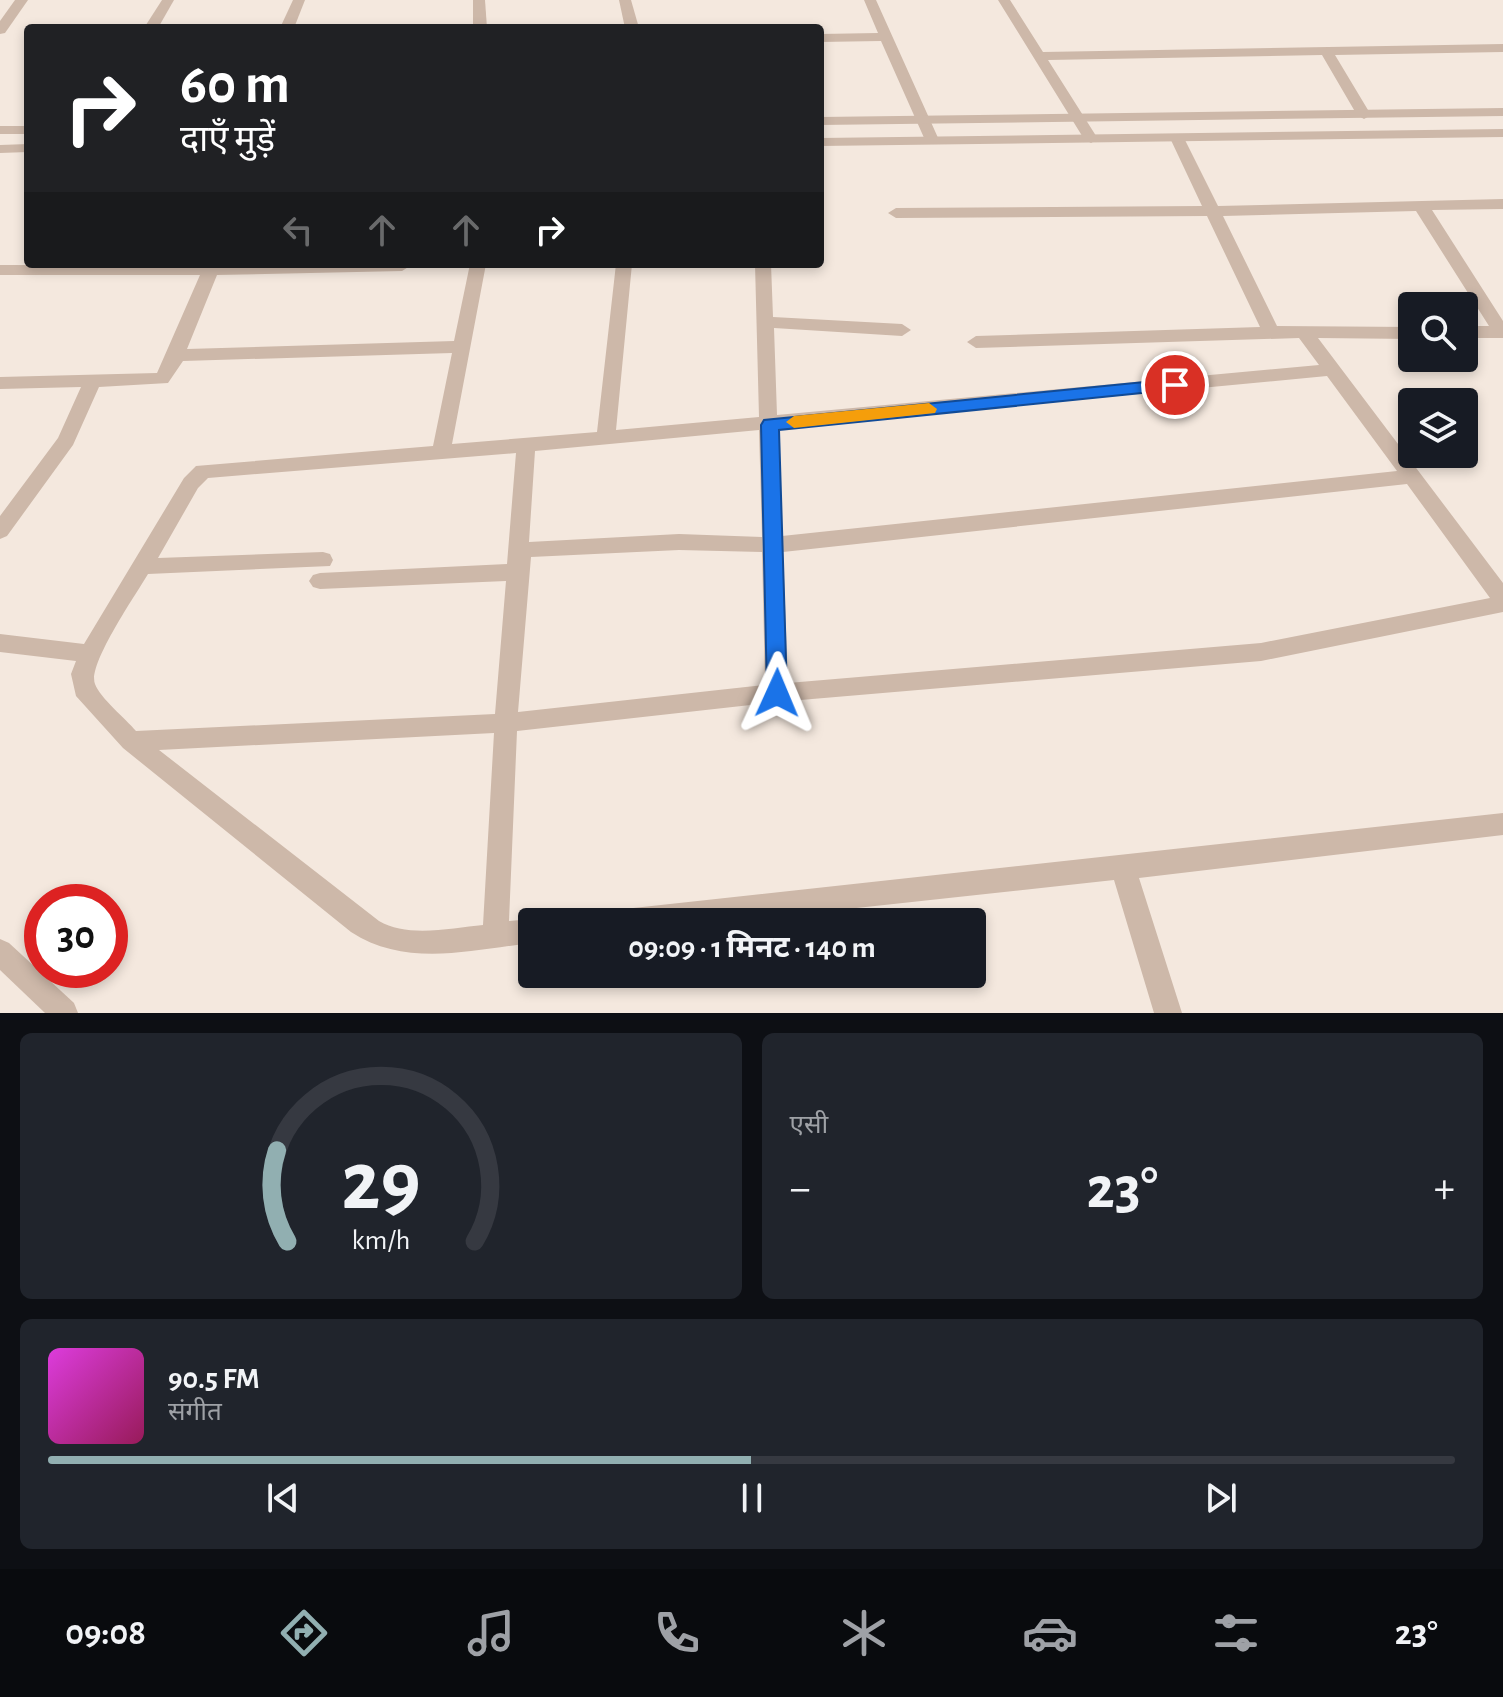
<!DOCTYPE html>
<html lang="hi">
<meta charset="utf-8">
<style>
body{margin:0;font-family:"Alegreya Sans","Noto Sans Devanagari",sans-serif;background:#20242c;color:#f1f3f6;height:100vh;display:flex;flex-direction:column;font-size:30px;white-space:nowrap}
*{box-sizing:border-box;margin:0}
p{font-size:26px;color:#9ea1a6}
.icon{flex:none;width:44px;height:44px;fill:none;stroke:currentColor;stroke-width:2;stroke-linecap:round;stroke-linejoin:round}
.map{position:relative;height:1013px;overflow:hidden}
.side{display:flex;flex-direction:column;gap:20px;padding:20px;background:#0d0f14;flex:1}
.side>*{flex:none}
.hud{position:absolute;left:24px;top:24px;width:800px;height:244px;border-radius:8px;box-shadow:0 4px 12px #0003;background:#202124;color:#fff;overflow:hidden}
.buttons{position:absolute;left:1398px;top:292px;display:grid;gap:16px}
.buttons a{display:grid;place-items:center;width:80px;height:80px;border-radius:8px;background:#171b24;box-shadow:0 4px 12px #0003;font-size:40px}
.speed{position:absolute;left:24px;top:884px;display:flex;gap:16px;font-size:40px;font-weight:700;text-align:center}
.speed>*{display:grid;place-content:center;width:104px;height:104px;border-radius:50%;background:#171b24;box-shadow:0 4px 12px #0003;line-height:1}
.speed .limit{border:12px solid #d22;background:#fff;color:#111}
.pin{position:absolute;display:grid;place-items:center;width:68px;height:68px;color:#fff;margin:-34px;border:4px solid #fff;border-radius:50%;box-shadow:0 2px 8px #0007}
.me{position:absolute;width:88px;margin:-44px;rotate:1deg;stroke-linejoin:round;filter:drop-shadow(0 0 6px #0008)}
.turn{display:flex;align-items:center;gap:28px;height:168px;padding:0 24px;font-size:36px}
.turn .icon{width:104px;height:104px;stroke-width:2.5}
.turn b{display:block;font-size:56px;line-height:68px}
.lanes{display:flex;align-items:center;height:76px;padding:0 24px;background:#0003;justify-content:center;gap:40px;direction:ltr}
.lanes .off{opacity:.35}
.big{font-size:60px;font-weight:700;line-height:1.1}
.side .tile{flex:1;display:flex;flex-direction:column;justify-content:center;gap:12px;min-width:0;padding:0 28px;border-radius:12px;background:#20242c}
.side .dial{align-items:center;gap:0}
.dial svg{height:208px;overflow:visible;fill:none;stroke:#363941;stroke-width:7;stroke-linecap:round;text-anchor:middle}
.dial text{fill:#f1f3f6;stroke:none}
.song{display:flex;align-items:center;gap:24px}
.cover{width:96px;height:96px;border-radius:12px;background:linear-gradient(135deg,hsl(300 70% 55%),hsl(330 70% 35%))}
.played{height:8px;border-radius:4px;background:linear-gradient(90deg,#91afb1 50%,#363941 50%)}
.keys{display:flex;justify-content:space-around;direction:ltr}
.heat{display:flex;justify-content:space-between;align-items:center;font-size:44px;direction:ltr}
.side .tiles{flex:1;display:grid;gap:20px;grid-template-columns:1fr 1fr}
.tile:last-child{grid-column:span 2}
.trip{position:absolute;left:518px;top:908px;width:468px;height:80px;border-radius:8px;background:#171b24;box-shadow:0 4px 12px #0003;font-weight:700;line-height:80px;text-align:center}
.dock{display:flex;height:128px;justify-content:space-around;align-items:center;background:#090b0e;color:#9ea1a6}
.dock .icon{width:56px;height:56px}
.dock .selected{color:#91afb1}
.dock b{font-size:36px;color:#f1f3f6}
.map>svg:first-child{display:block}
</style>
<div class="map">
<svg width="1503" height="1013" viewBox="0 0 1503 1013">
<rect width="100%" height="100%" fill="#f4e8de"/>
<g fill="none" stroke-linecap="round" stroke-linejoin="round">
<!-- minor -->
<g fill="#cdb8a9" fill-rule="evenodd">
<path d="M15,0H28L5,33L0,34V21Z"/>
<path d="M162,0H174L158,28H144Z"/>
<path d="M293,0H305L294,28H280Z"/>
<path d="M473,0H485L487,28H473Z"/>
<path d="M619,0H631L639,28H625Z"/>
<path d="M864,0H876L939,140L937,143H927L925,140L881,41L820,42V34L878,33Z"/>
<path d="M998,0H1010L1043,52L1503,44V52L1335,55L1371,115L1364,119L1357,115L1322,55L1048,60L1098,139L1091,143L1084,139Z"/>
<path d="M1177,134L1184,138L1218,206L1503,199V209L1432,210L1503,321V338H1464V326H1489L1416,211L1223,216L1277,326L1412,327V339L1318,338L1503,583V612L1261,661L777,702L517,731L509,921L532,919L540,922H532V943C471,950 406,968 351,932L123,748L76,696L71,674L76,661L0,652V634L84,644L184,478L196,466L433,446L452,353L183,361L168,383L99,387L73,445L7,536L0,539V516L58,438L81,387L0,389V377L157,373L200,275H0V265L410,266L402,271L217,275L187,349L454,341L470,264H486L452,444L597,432L616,264H632L616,430L759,417L755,264H771L773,317L902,324L911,330L902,336L774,328L777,415L1319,365L1299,338L976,348L967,342L976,336L1260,327L1207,216L896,218L888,213L896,208L1202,206L1170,138ZM1327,376L1397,471L782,536L778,428ZM759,430L762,537L679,534L529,542L535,451ZM516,453L507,564L320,573L313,575L309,581L313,587L320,589L506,581L495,714L136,731C126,719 100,698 95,684C87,665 137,593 148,574L330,566L333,560L330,554L323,552L158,558L198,488L208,478ZM1407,484L1490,598L1261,643L788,683L783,552ZM679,550L762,552L765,685L518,712L531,557ZM494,733L483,925C452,928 407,938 379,921L159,750Z"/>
<path d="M1503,813V835L1139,878L1182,1013H1154L1114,880L728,922H602L606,913L615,910Z"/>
<path d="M0,939L9,943L74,1003L78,1013H45L0,970Z"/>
</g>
<!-- tertiary -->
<g fill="#cdb8a9" fill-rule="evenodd">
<path d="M1503,108V116L820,125V117Z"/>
<rect x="0" y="126" width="28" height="8"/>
<path d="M1503,129V137L820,146V138Z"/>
<path d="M28,144V152L0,153V145Z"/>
</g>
</g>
<!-- route -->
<path fill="#1a73e8" stroke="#114b97" stroke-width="2" d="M1175,379L1181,381L1184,385L1181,389L779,430L787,693L784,699L777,702L770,699L767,693L761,425L764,420Z"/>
<!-- slow -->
<path fill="#f59e0b" d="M929,403L937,409L935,413L794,428L786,422L794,416Z"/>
</svg>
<div class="buttons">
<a><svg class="icon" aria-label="search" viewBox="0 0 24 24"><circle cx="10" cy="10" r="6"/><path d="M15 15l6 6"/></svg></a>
<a><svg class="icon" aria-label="layers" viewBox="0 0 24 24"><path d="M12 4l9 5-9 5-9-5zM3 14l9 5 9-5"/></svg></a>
</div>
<div class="speed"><div class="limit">30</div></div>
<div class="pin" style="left:1175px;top:385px;background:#d93025"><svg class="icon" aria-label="arrive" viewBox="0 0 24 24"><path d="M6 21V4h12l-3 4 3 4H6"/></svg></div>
<svg class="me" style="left:777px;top:693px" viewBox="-20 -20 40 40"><path d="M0-17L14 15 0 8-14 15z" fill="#1a73e8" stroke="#fff" stroke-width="4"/></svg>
<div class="trip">09:09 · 1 मिनट · 140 m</div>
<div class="hud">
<div class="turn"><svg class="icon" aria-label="right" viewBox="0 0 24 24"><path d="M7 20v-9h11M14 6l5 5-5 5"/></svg><div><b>60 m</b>दाएँ मुड़ें</div></div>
<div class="lanes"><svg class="icon off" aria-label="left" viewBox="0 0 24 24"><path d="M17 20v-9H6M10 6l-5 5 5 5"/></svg><svg class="icon off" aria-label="ahead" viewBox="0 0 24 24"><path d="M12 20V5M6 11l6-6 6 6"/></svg><svg class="icon off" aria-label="ahead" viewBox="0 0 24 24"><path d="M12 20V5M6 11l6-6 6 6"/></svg><svg class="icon" aria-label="right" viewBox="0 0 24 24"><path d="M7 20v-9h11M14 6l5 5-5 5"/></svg></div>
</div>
</div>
<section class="side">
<div class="tiles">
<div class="tile dial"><svg viewBox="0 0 100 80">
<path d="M14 69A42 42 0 1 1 86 69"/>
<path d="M14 69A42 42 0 0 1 10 34" stroke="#91afb1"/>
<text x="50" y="56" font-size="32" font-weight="700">29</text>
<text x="50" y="72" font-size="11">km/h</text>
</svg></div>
<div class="tile"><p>एसी</p>
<div class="heat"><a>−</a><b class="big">23°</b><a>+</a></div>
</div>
<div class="tile">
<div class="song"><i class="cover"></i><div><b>90.5 FM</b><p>संगीत</p></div></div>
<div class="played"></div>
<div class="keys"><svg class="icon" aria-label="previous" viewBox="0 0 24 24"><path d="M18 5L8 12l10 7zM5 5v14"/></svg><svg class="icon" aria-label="pause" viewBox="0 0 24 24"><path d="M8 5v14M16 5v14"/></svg><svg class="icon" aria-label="next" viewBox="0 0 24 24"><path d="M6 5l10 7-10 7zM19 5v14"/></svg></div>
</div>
</div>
</section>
<nav class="dock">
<b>09:08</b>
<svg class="icon selected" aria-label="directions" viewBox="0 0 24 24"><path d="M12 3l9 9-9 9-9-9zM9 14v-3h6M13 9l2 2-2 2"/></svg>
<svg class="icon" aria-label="music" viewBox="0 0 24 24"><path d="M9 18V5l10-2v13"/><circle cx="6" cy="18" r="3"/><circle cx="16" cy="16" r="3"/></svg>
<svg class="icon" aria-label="phone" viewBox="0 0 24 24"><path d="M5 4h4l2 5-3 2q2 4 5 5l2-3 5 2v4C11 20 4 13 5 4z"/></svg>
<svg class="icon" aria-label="climate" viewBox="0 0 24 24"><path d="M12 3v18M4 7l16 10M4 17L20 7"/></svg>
<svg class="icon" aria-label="car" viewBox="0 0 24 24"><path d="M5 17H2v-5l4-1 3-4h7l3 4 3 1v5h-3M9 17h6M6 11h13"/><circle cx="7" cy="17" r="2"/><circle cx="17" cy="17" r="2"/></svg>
<svg class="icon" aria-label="filters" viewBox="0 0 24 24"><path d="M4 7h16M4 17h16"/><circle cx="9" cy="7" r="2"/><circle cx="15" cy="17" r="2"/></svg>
<b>23°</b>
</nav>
